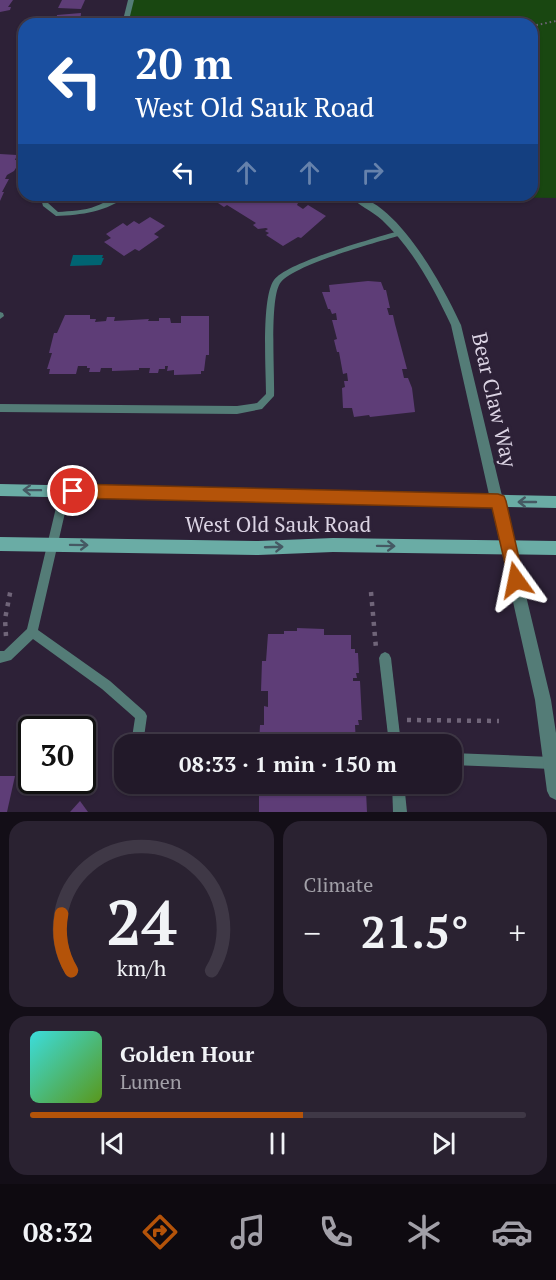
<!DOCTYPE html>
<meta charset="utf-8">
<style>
body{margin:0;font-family:"PT Serif",serif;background:#2a2231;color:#f1f3f6;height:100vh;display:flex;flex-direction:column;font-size:22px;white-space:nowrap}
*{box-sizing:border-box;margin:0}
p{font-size:20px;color:#a2a0a8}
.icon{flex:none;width:33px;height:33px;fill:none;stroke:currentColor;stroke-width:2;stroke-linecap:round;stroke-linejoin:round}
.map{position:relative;height:812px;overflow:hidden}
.panel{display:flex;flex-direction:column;gap:9px;padding:9px;background:#130e17;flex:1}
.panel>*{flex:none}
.top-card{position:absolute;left:18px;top:18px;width:520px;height:183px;border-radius:18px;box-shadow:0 2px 4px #0004,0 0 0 2px #3f3846;background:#1a4fa0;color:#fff;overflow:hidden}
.speed{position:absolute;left:18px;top:716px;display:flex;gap:12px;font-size:30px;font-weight:700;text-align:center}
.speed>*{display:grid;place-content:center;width:78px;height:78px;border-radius:50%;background:#221929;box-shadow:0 2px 4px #0004,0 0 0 2px #3f3846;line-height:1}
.speed .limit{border:3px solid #111;border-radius:9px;background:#fff;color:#111}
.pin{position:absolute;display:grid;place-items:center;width:51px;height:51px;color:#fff;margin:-26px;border:3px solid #fff;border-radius:50%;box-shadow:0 2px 6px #0007}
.me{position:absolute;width:66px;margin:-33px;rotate:348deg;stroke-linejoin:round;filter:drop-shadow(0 0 4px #0008)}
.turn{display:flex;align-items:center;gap:21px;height:126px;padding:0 18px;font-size:27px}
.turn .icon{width:78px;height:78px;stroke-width:2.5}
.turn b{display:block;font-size:42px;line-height:51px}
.lanes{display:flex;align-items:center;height:57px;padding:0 18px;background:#0003;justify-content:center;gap:30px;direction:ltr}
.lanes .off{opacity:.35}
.big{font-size:45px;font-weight:700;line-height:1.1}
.panel .tile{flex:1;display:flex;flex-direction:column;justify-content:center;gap:9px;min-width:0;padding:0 21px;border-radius:18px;background:#2a2231}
.panel .dial{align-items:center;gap:0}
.dial svg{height:156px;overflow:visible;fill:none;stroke:#3f3846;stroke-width:7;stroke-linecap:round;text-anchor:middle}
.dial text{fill:#f1f3f6;stroke:none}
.song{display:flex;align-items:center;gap:18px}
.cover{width:72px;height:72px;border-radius:9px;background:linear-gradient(135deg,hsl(180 70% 55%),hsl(90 70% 35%))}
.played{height:6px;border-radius:3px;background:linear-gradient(90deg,#b45309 55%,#3f3846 55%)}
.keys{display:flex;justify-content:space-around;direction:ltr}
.heat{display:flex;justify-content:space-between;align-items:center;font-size:33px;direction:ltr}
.panel .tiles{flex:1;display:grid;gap:9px;grid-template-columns:1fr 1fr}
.tile:last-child{grid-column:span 2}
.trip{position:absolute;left:114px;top:734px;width:348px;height:60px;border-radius:18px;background:#221929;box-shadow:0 2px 4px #0004,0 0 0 2px #3f3846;font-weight:700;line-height:60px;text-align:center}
.tab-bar{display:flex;height:96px;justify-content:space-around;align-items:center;background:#0e0a10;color:#a2a0a8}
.tab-bar .icon{width:42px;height:42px}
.tab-bar .on{color:#b45309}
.tab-bar b{font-size:27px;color:#f1f3f6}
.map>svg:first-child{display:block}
</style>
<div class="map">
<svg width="556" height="812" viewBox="0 0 556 812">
<rect width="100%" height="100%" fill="#2d2137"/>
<!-- green -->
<path fill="#194711" d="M131,0H556V198L353,195H532V24H125Z"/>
<!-- water -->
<path fill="#006472" d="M73,255H103L102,258H104L101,265L70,266Z"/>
<!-- building -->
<g fill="#5e3d77">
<path d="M0,0H13L8,7H11L10,10L0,12Z"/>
<path d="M62,0H85L81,9L58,8Z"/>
<path d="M81,13L80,24H56L57,15Z"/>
<path d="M0,154L17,155L15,160H21L14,171L7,175L5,179H9L2,192H4L0,201Z"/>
<path d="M204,195H283L299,201L297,205L303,209L308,205L326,216L301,238L298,237L283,246L266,235L269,233L265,231L268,229L266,228L258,229L253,225L256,223L227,205L224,207L218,203L221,199L216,195L210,199Z"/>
<path d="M150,217L165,226L154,234L159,237L139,251L135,249L124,256L104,242L111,238L106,234L123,223L127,226L134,221L139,224Z"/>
<path d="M368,281L381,282L384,290H386L390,308H387L389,315H393L395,324L407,369H402L404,378H408L412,388L415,412L370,417L369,415L354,417L352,408H343L342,388L345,387L344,381H348L347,373L343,374L339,352H337L334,340L337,339L332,320H337L336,313L332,314L330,309H328L322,292H330L329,285Z"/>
<path d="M65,315H90V319H96L95,322L106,321L107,317H115L114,321L149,319L148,321H159V318H170L171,323H181V316H209V355H206L204,371H201V374L174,375V370L167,371L168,366H165V369H159L158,373H149L150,368H139V370L112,371V368H101L100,372H89L90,368H87V366H78L76,374H49L50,369H47L52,353H49L54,333H57Z"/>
<path d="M297,628L324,629V635H351V649H355V653H358L359,673H356L357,678H353V681H360L362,720H358L359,725H355L356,744H259L260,725H264V706L268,707V691H261L262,661H266L268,634H284V631H297Z"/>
<path d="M0,776H15L7,812H0Z"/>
<path d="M259,783H365V789L358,791H366L367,812H259Z"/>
<path d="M80,801L88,812H70Z"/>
</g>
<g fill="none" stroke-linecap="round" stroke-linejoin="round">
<!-- path-far1 -->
<path stroke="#706579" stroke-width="2" stroke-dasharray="1.5 3" stroke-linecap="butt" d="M532,26L556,21"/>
<!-- path -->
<g stroke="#706579" stroke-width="4.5" stroke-dasharray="4 6" stroke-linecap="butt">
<path d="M371,592L376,648"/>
<path d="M6,636L5,619L11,588"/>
<path d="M407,720L499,721"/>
</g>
<!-- lane -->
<g fill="#547c77" fill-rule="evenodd">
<path d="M40,195H46L48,203L58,212C70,211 84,211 96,206C107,202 116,195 127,195C108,212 81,215 56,216L43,206Z"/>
<path d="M399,231H402V235C377,242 296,264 281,282C269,295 275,375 274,396L262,409L237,414L0,412V404L237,406L257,403L266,394C266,370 261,298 274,280C287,262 375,238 399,231Z"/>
<path d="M0,312L3,313L4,316L0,319Z"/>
<path d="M65,486L68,488L70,491L38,630L110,681L145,712L147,716L143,744H131L135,718L102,689L33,639L11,660L0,663V651H4L27,629L60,491L62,488Z"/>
<path d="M385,652L389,654L391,658L401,744H389L379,658L381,654Z"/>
<path d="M452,753L552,757L556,758V768L552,769L452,765Z"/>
<path d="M392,783H404L407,812H393Z"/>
</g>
<!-- street -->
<g fill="#547c77" fill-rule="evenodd">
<path d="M128,0H134L128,24H122Z"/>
<path d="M348,195C395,195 444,288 461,325L551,700L556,733V800L550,797L547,791L535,700L451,325C433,287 413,249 382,220C372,211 358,205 348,195Z"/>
</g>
<!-- secondary -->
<g fill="#6aaca5" fill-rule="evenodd">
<path d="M0,484L556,496V508L0,496Z"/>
<path d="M0,537L258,541L333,538L556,541V555L333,552L258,555L0,551Z"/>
</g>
</g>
<!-- one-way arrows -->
<defs><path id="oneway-shaft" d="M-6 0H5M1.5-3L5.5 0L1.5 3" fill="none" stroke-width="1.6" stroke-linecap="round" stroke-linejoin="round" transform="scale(1.5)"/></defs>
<g stroke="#455963">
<use href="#oneway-shaft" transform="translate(32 490) rotate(-179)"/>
<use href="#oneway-shaft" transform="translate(527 502) rotate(-180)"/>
<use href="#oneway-shaft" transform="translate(79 545) rotate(1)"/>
<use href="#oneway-shaft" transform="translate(386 546) rotate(1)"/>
<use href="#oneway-shaft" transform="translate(274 547) rotate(-2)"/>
</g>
<!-- route -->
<path fill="#b45309" stroke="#753606" stroke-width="1.5" d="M73,484L498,494L504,496L506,501L524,580L522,585L516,588L510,585L492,508L73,498L67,496L65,491L67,486Z"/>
<g text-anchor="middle" stroke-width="6" stroke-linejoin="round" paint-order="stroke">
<!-- street labels -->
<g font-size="21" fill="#dbd3e3" stroke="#2d2137">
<text transform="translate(494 400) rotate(77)" y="7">Bear Claw Way</text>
<text x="278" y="532">West Old Sauk Road</text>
</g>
</g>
</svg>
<div class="speed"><div class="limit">30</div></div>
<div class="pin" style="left:73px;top:491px;background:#d93025"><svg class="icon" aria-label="arrive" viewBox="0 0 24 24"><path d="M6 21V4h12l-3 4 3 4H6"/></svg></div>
<svg class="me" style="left:516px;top:580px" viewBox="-20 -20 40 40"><path d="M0-17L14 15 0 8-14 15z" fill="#b45309" stroke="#fff" stroke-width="4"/></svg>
<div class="trip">08:33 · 1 min · 150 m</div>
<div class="top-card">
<div class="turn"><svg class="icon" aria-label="left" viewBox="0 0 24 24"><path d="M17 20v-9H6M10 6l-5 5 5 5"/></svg><div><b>20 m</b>West Old Sauk Road</div></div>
<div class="lanes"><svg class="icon" aria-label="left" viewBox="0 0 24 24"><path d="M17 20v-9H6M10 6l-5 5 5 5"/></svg><svg class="icon off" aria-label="ahead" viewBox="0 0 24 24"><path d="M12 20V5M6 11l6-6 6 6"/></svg><svg class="icon off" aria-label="ahead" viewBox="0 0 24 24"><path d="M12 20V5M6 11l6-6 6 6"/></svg><svg class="icon off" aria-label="right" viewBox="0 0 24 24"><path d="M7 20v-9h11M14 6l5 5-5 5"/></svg></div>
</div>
</div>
<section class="panel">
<div class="tiles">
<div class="tile dial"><svg viewBox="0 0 100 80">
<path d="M14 69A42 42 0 1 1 86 69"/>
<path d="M14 69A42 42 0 0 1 9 40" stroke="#b45309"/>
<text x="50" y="56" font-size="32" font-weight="700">24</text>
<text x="50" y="72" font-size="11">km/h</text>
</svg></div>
<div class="tile"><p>Climate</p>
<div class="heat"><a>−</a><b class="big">21.5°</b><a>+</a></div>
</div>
<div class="tile">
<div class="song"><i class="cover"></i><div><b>Golden Hour</b><p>Lumen</p></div></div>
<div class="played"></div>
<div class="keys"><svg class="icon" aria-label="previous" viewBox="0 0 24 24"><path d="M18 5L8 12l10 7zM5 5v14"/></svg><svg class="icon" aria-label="pause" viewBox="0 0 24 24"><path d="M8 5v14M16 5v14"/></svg><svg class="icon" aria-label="next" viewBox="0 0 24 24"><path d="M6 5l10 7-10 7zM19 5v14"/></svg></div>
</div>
</div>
</section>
<nav class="tab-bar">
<b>08:32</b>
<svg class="icon on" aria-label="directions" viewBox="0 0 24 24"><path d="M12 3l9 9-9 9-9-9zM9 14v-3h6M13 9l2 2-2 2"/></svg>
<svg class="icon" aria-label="music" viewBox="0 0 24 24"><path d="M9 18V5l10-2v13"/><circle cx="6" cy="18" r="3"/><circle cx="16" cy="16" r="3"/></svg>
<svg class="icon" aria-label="phone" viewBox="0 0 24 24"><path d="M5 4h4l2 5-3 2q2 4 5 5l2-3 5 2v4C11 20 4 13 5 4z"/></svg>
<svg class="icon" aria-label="climate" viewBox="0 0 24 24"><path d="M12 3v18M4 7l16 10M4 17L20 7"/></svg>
<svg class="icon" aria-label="car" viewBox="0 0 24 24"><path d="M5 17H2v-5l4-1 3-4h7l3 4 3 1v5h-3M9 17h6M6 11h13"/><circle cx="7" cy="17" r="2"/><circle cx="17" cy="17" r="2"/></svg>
</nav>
